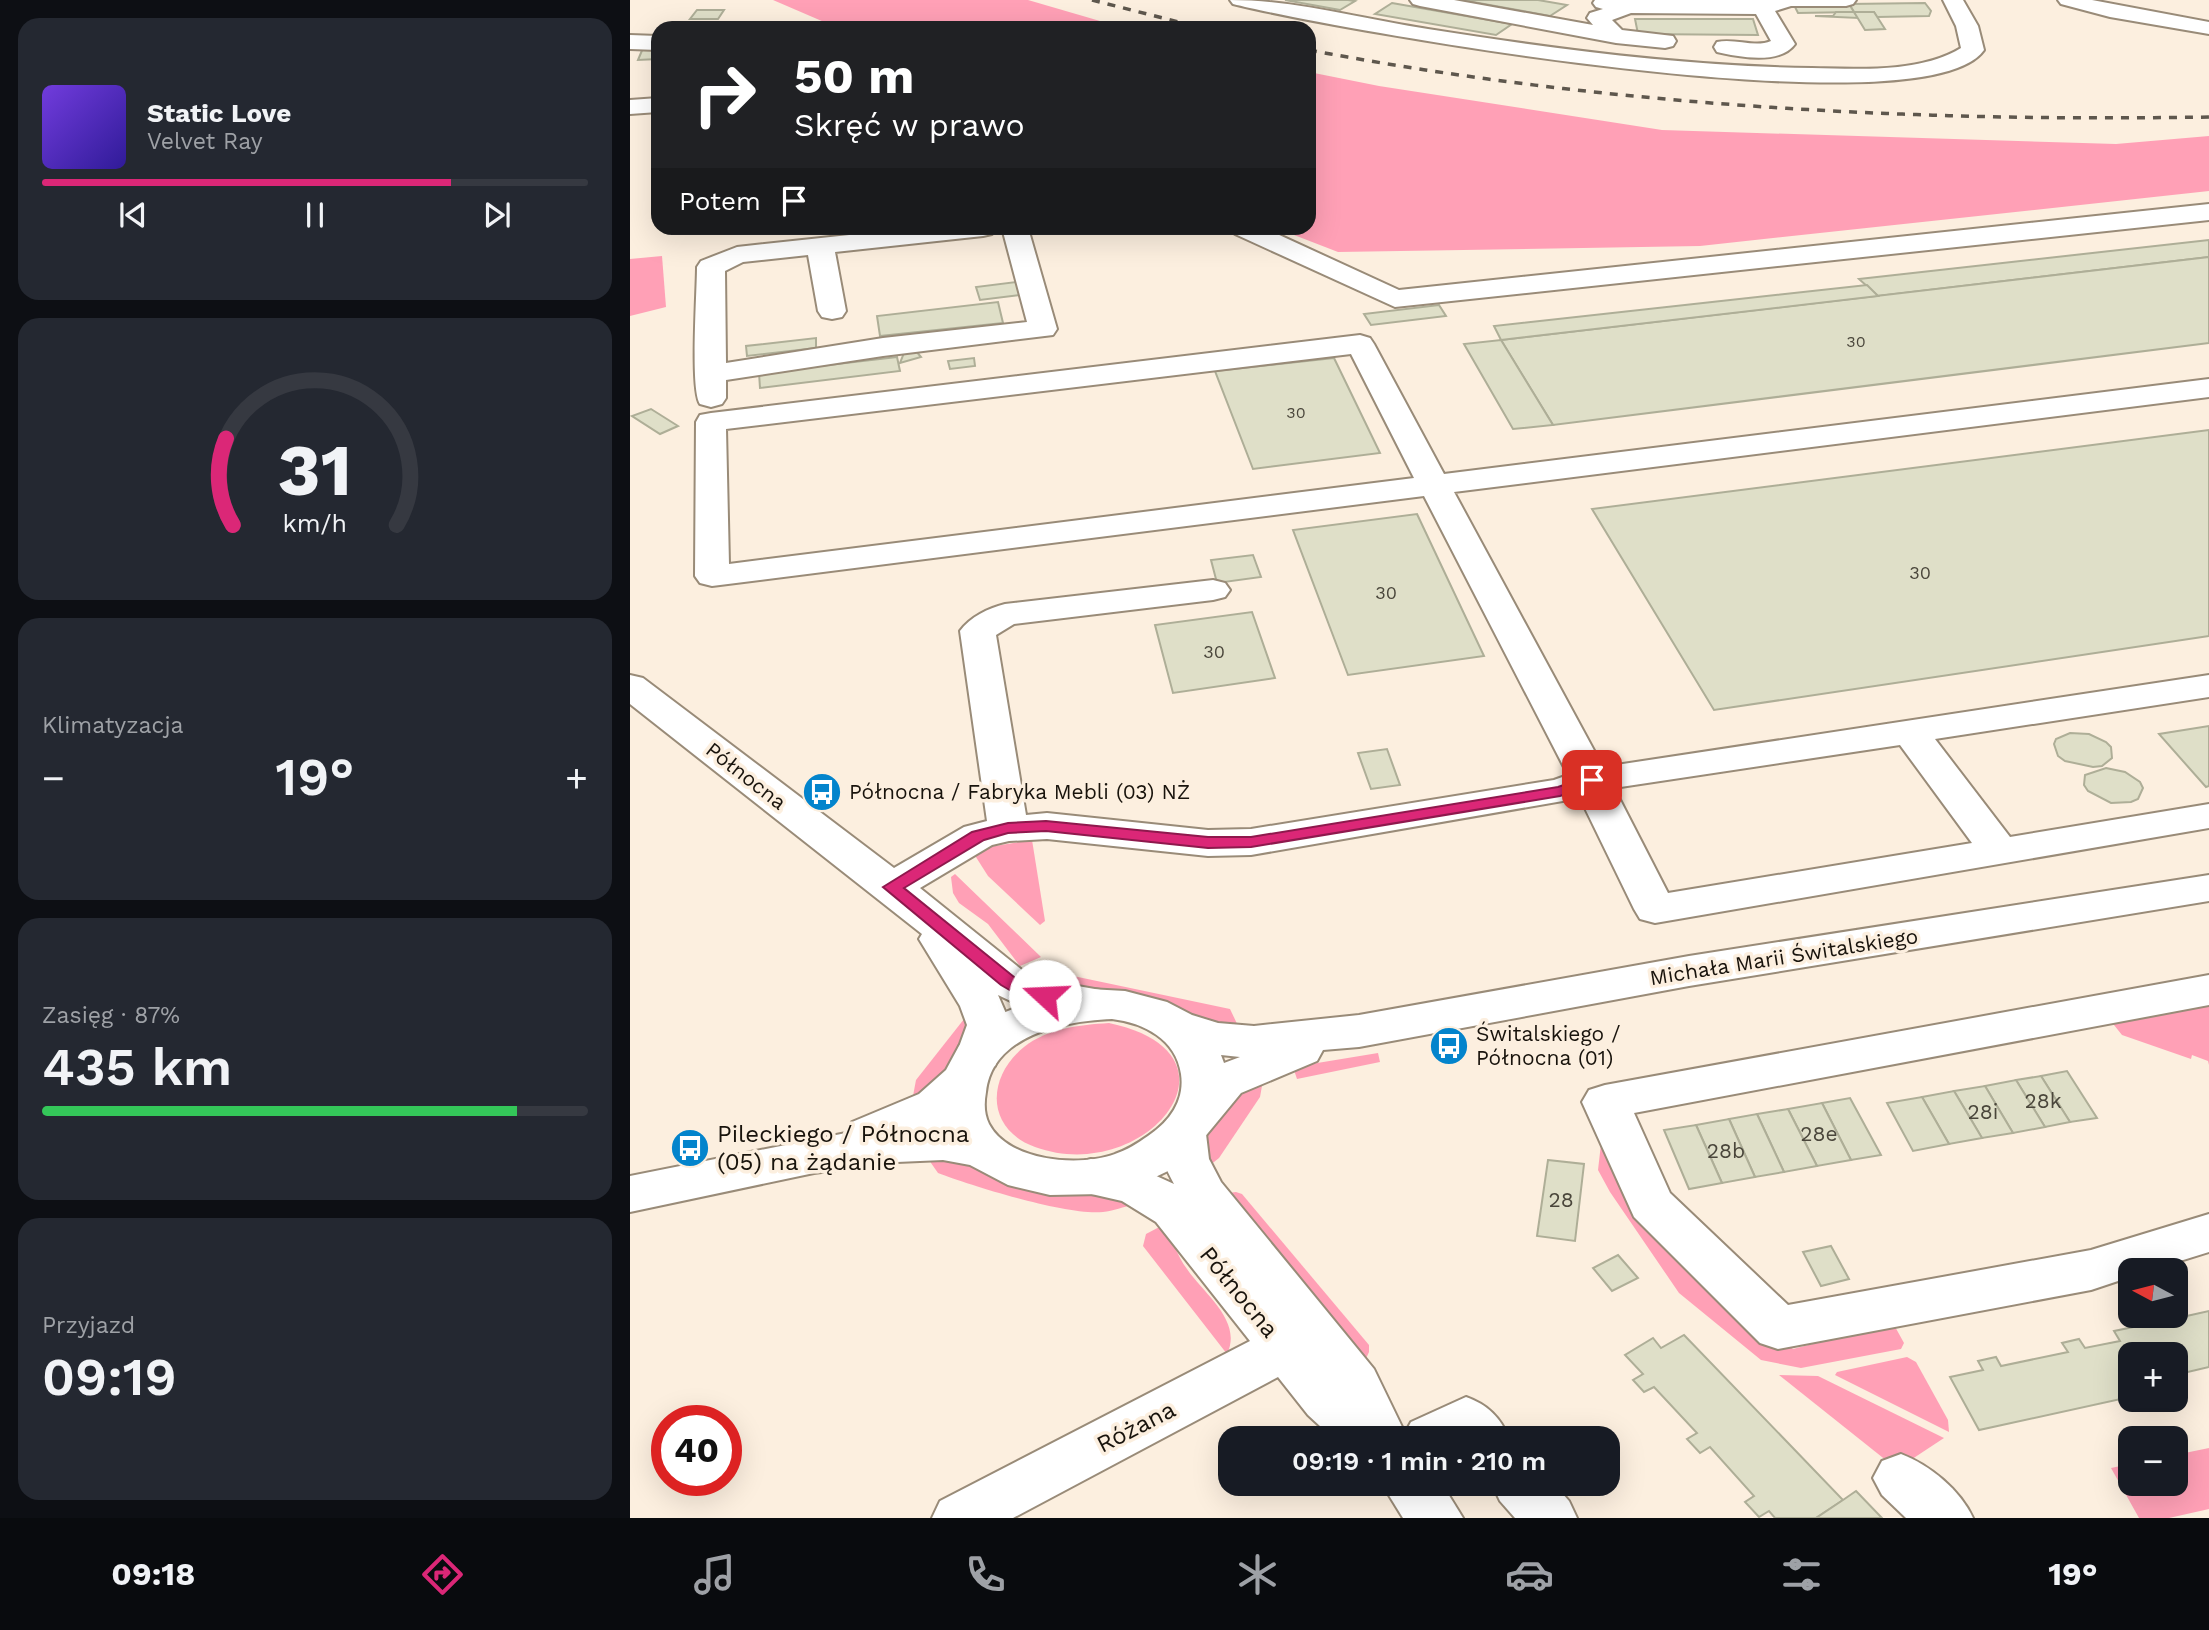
<!DOCTYPE html>
<html lang="pl">
<meta charset="utf-8">
<style>
body{margin:0;font-family:"Work Sans",sans-serif;background:#242831;color:#f1f3f6;height:100vh;display:flex;flex-direction:column;font-size:26px;white-space:nowrap}
*{box-sizing:border-box;margin:0}
p{font-size:23px;color:#9ea1a6}
.icon{flex:none;width:38px;height:38px;fill:none;stroke:currentColor;stroke-width:2;stroke-linecap:round;stroke-linejoin:round}
.map{position:relative;flex:1;overflow:hidden}
.panel{display:flex;flex-direction:column;gap:18px;padding:18px;background:#0d0f14;width:630px}
.panel>*{flex:none}
.top-card{position:absolute;left:21px;top:21px;width:665px;height:214px;border-radius:21px;box-shadow:0 7px 28px #0002;background:#202124;color:#fff;overflow:hidden}
.needle{width:46px;rotate:277deg}
.controls{position:absolute;left:1488px;top:1258px;display:grid;gap:14px}
.controls a{display:grid;place-items:center;width:70px;height:70px;border-radius:14px;background:#171b24;box-shadow:0 7px 28px #0002;font-size:35px}
.speed{position:absolute;left:21px;top:1405px;display:flex;gap:14px;font-size:35px;font-weight:700;text-align:center}
.speed>*{display:grid;place-content:center;width:91px;height:91px;border-radius:50%;background:#171b24;box-shadow:0 7px 28px #0002;line-height:1}
.speed .limit{border:10px solid #d22;background:#fff;color:#111}
.pin{position:absolute;display:grid;place-items:center;width:60px;height:60px;color:#fff;margin:-30px;border-radius:14px;box-shadow:0 4px 10px #0006}
.me{position:absolute;width:77px;margin:-38px;rotate:290deg;stroke-linejoin:round;filter:drop-shadow(0 0 5px #0008)}
.turn{display:flex;align-items:center;gap:24px;height:147px;padding:0 28px;font-size:32px}
.turn .icon{width:91px;height:91px;stroke-width:2.5}
.turn b{display:block;font-size:49px;line-height:60px}
.then{display:flex;align-items:center;height:66px;padding:0 28px;background:#0003;gap:14px;font-size:26px}
.big{font-size:52px;font-weight:600;line-height:1.1}
.panel .tile{flex:1;display:flex;flex-direction:column;justify-content:center;gap:10px;min-width:0;padding:0 24px;border-radius:21px;background:#242831}
.panel .dial{align-items:center;gap:0}
.dial svg{height:182px;overflow:visible;fill:none;stroke:#363941;stroke-width:7;stroke-linecap:round;text-anchor:middle}
.dial text{fill:#f1f3f6;stroke:none}
.song{display:flex;align-items:center;gap:21px}
.cover{width:84px;height:84px;border-radius:10px;background:linear-gradient(135deg,hsl(260 70% 55%),hsl(250 70% 35%))}
.played{height:7px;border-radius:4px;background:linear-gradient(90deg,#db2777 75%,#363941 75%)}
.keys{display:flex;justify-content:space-around;direction:ltr}
.heat{display:flex;justify-content:space-between;align-items:center;font-size:38px;direction:ltr}
.charge{height:10px;border-radius:5px;background:linear-gradient(90deg,#34c759 87%,#363941 0)}
.trip{position:absolute;left:588px;top:1426px;width:402px;height:70px;border-radius:21px;background:#171b24;box-shadow:0 7px 28px #0002;font-weight:600;line-height:70px;text-align:center}
.tabs{display:flex;height:112px;justify-content:space-around;align-items:center;background:#090b0e;color:#9ea1a6}
.tabs .icon{width:49px;height:49px}
.tabs .on{color:#db2777}
.tabs b{font-size:32px;color:#f1f3f6}
main{display:flex;flex:1;min-height:0}
.map>svg:first-child{display:block}
</style>
<main>
<section class="panel">
<div class="tile">
<div class="song"><i class="cover"></i><div><b>Static Love</b><p>Velvet Ray</p></div></div>
<div class="played"></div>
<div class="keys"><svg class="icon" aria-label="previous" viewBox="0 0 24 24"><path d="M18 5L8 12l10 7zM5 5v14"/></svg><svg class="icon" aria-label="pause" viewBox="0 0 24 24"><path d="M8 5v14M16 5v14"/></svg><svg class="icon" aria-label="next" viewBox="0 0 24 24"><path d="M6 5l10 7-10 7zM19 5v14"/></svg></div>
</div>
<div class="tile dial"><svg viewBox="0 0 100 80">
<path d="M14 69A42 42 0 1 1 86 69"/>
<path d="M14 69A42 42 0 0 1 11 31" stroke="#db2777"/>
<text x="50" y="56" font-size="32" font-weight="700">31</text>
<text x="50" y="72" font-size="11">km/h</text>
</svg></div>
<div class="tile"><p>Klimatyzacja</p>
<div class="heat"><a>−</a><b class="big">19°</b><a>+</a></div>
</div>
<div class="tile"><p>Zasięg · 87%</p><b class="big">435 km</b><div class="charge"></div></div>
<div class="tile"><p>Przyjazd</p><b class="big">09:19</b></div>
</section>
<div class="map">
<svg width="1579" height="1518" viewBox="0 0 1579 1518">
<rect width="100%" height="100%" fill="#fcefdf"/>
<!-- green -->
<g fill="#ffa0b6">
<path d="M143,0H398L494,28H208Z"/>
<path d="M679,72L749,86L1032,130L1486,144L1579,136V191L1070,246L708,252L646,228H679Z"/>
<path d="M32,256L36,307L0,316V259Z"/>
<path d="M402,840L415,921L410,925L358,876L344,854L359,847Z"/>
<path d="M325,874L411,957L390,966L358,924L329,903L323,893L321,877Z"/>
<path d="M429,973L600,1009L610,1030L411,983Z"/>
<path d="M1579,1002V1065L1578,1061L1562,1055L1561,1059L1492,1035L1480,1020Z"/>
<path d="M338,1014L345,1023L311,1086L283,1096L286,1080Z"/>
<path d="M479,1023C625,1054 515,1187 405,1147C356,1129 356,1078 394,1047C418,1028 449,1025 479,1023Z"/>
<path d="M748,1053L750,1062L667,1079L663,1067Z"/>
<path d="M629,1076L632,1086L630,1097L589,1158L574,1170L576,1122Z"/>
<path d="M974,1118L1119,1310L1163,1349L1263,1323L1274,1343L1271,1349L1171,1368L1131,1360L1049,1293L980,1192L968,1170Z"/>
<path d="M298,1152L465,1187L504,1204C494,1207 483,1211 473,1212C438,1216 342,1186 308,1173L301,1163Z"/>
<path d="M606,1192L612,1194L739,1345V1352L733,1365L598,1193Z"/>
<path d="M535,1224C542,1238 547,1256 557,1269C574,1294 613,1321 597,1354L513,1246L516,1234Z"/>
<path d="M1277,1357L1286,1362L1318,1420L1319,1432L1205,1375L1207,1372Z"/>
<path d="M1149,1375L1188,1376L1314,1438L1267,1469Z"/>
<path d="M1579,1448V1509L1539,1518H1509L1481,1468L1500,1464V1484H1545V1455Z"/>
</g>
<!-- building -->
<g fill="#dfdfc8" stroke="#aeae97" stroke-width="2">
<path d="M655,0H718L725,1L710,10Z"/>
<path d="M832,0H908L937,5L920,16Z"/>
<path d="M762,3L882,24L866,35L745,14Z"/>
<path d="M1295,3L1301,11L1299,16L1247,17L1244,12H1224L1219,4Z"/>
<path d="M1219,4L1224,12L1168,13L1164,5Z"/>
<path d="M67,10H94L88,19H60Z"/>
<path d="M1206,12H1224L1228,18L1185,16H1203Z"/>
<path d="M1224,12H1244L1255,29L1235,30Z"/>
<path d="M1005,19H1123L1128,35L1008,34Z"/>
<path d="M28,47V59L8,60L13,48Z"/>
<path d="M1579,240V257L1248,296L1229,279Z"/>
<path d="M1579,257V343L923,425L871,340Z"/>
<path d="M386,282L390,295L350,300L346,287Z"/>
<path d="M1237,285L1248,296L871,340L864,326Z"/>
<path d="M368,302L373,323L250,336L247,316Z"/>
<path d="M809,305L816,316L741,325L734,314Z"/>
<path d="M186,338V348L117,356L116,346Z"/>
<path d="M871,340L923,425L883,429L834,344Z"/>
<path d="M286,351L291,357L270,363L274,353Z"/>
<path d="M267,357L270,371L130,388L129,373Z"/>
<path d="M344,358L345,366L320,369L318,361Z"/>
<path d="M704,358L750,453L623,469L585,371Z"/>
<path d="M21,409L48,426L30,434L2,416Z"/>
<path d="M1579,430V636L1084,710L962,509Z"/>
<path d="M787,514L854,656L718,675L663,530Z"/>
<path d="M623,555L631,577L587,583L581,560Z"/>
<path d="M622,612L645,678L543,693L525,625Z"/>
<path d="M1579,726V786L1576,787L1529,734Z"/>
<path d="M1440,733L1459,734L1476,742L1481,747L1482,758L1472,766L1463,767L1435,761L1428,756L1424,744L1426,739Z"/>
<path d="M757,749L770,785L741,789L728,753Z"/>
<path d="M1476,768L1495,772L1510,782L1513,788L1508,799L1501,802L1481,803L1458,791L1454,785L1455,775Z"/>
<path d="M1437,1071L1467,1118L1440,1122L1411,1076Z"/>
<path d="M1411,1076L1440,1122L1415,1127L1386,1080Z"/>
<path d="M1386,1080L1415,1127L1383,1133L1355,1086Z"/>
<path d="M1355,1086L1383,1133L1352,1138L1324,1091Z"/>
<path d="M1324,1091L1352,1138L1319,1144L1292,1097Z"/>
<path d="M1292,1097L1319,1144L1283,1151L1257,1103Z"/>
<path d="M1220,1098L1251,1155L1221,1160L1192,1103Z"/>
<path d="M1192,1103L1221,1160L1187,1166L1158,1109Z"/>
<path d="M1158,1109L1187,1166L1154,1172L1127,1114Z"/>
<path d="M1127,1114L1154,1172L1125,1177L1099,1119Z"/>
<path d="M1099,1119L1125,1177L1092,1183L1066,1125Z"/>
<path d="M1066,1125L1092,1183L1059,1189L1034,1130Z"/>
<path d="M918,1160L954,1164L945,1241L907,1236Z"/>
<path d="M1201,1246L1219,1279L1191,1286L1173,1252Z"/>
<path d="M988,1255L1008,1278L982,1291L963,1268Z"/>
<path d="M1579,1311V1367L1545,1375V1354H1500V1397L1349,1430L1320,1377L1353,1370L1348,1361L1366,1357L1371,1366L1438,1352L1432,1343L1449,1339L1455,1348L1490,1341L1484,1331L1518,1324L1513,1316H1531L1534,1321Z"/>
<path d="M1054,1335L1213,1500L1186,1518H1145L1139,1511L1129,1517L1115,1502L1124,1496L1080,1447L1070,1453L1057,1439L1067,1433L1024,1387L1014,1392L1003,1380L1013,1374L995,1355L1023,1338L1031,1348Z"/>
<path d="M1226,1491L1252,1518H1186L1213,1500Z"/>
</g>
<g fill="none" stroke-linecap="round" stroke-linejoin="round">
<!-- minor casing -->
<g stroke="#998b78" stroke-width="4">
<g id="minor">
<path d="M600,0C666,0 732,19 798,29C924,49 1053,66 1182,68C1229,69 1290,73 1331,48L1326,26L1313,0H1333L1348,26L1354,50C1295,135 707,30 603,4Z"/>
<path d="M780,0H824L963,25L957,18L960,13L973,9L966,7L963,3L965,0H1226L1223,4L1216,6H1161L1145,11L1165,44C1150,65 1109,57 1087,52L1084,47L1087,42C1105,38 1125,48 1141,41L1126,14L1001,13L982,20L992,30L1043,36L1046,41L1043,46L1035,48L986,43L790,6L783,4Z"/>
<path d="M1428,0H1462L1579,22V34L1480,17L1431,4Z"/>
<path d="M0,35L28,36V50L0,49Z"/>
<path d="M28,98V112L0,114V100Z"/>
<path d="M1579,204V220L765,307L605,234L601,228H634L769,290Z"/>
<path d="M285,228H366L362,234L353,236L205,252L216,311L212,317L202,319L192,317L188,311L178,255L113,262L95,271L96,363L253,338L397,322L372,228H398L427,329L423,335L253,356L96,380V398L92,404L81,407L70,404C60,390 67,292 67,267L71,261L107,247Z"/>
<path d="M730,335L740,338L744,344L814,474L1579,379V397L824,492L973,767L1579,675V697L1305,739L1380,837L1579,804V828L1025,923L1010,919L1004,909L950,798L621,855L578,856L417,839L379,841L362,845L290,888L392,970L413,980L482,992L488,1003L482,1014C448,1023 399,1011 368,995L381,1025L365,1066L349,1071L333,1066L326,1055L337,1025L330,1006L289,939L292,934L0,704V675L13,678L264,868L334,827L357,821L330,631C340,617 359,608 375,604L583,580L595,583L600,590L595,597L583,600L384,624L366,635L396,815L417,813L578,830L621,829L924,780L938,775L794,496L82,586L70,583L65,576L66,422L70,415L81,413ZM721,354L784,478L99,564L96,429ZM1270,745L1342,843L1038,893L984,788Z"/>
<path d="M1579,975V1005L1004,1113L1040,1193L1158,1305L1461,1250L1579,1214V1252L1521,1270H1500V1277L1461,1290L1148,1349L1130,1343L1004,1217L952,1102L959,1090L975,1085Z"/>
<path d="M552,1117L569,1122L576,1134L579,1159L591,1182L744,1369L775,1433L781,1422L836,1397C858,1405 870,1417 879,1438H703L678,1415L648,1377L383,1518H302L310,1501L620,1341L526,1222L492,1201L444,1190L437,1177L444,1164L461,1159L484,1163L522,1174L544,1184C533,1163 523,1144 535,1122Z"/>
<path d="M1271,1454C1300,1465 1330,1490 1343,1518H1276L1252,1495L1243,1478L1252,1461Z"/>
<path d="M752,1484H812L833,1518H773Z"/>
<path d="M862,1484H924L939,1501L947,1518H885L870,1501Z"/>
</g>
</g>
<!-- major casing -->
<g stroke="#998b78" stroke-width="4">
<path id="major" d="M1579,875V901L1059,986L729,1047L693,1050L687,1061L611,1093L559,1156L538,1171L515,1182L472,1194L420,1195L378,1185L340,1165L313,1160L267,1162L184,1173L0,1212V1176L216,1133L222,1122L289,1094L316,1070L329,1046L347,1029L368,1015L393,1005L434,993L459,989L495,991L537,1002L562,1015L588,1023L624,1026L729,1015L1059,956ZM482,1019C514,1023 546,1039 551,1074C555,1101 539,1122 518,1136C508,1143 497,1150 485,1154C450,1167 379,1162 359,1124C354,1114 354,1103 356,1092C362,1035 434,1021 482,1019ZM591,1055L610,1057L594,1063Z"/>
</g>
<!-- minor -->
<use href="#minor" fill="#fff" fill-rule="evenodd"/>
<!-- major -->
<use href="#major" fill="#fff" fill-rule="evenodd"/>
<!-- rail -->
<g stroke="#5e574d" stroke-width="3.5" stroke-dasharray="8 8" stroke-linecap="butt">
<path d="M462,0L572,28"/>
<path d="M679,50C975,106 1278,122 1579,117"/>
</g>
</g>
<!-- route -->
<path fill="#db2777" stroke="#8e194d" stroke-width="2" d="M962,775L970,780L968,783L930,796L621,847L578,848L416,831L378,833L354,840L274,888L384,977L395,984L422,992L424,996L422,1001C406,1005 384,993 371,985L253,887L342,832L378,823L416,821L578,837H621L928,787Z"/>
<!-- icons -->
<defs>
<g id="bus-disc" transform="scale(2.0125)"><circle r="9.5" fill="#0384cc" stroke="#fcefdf"/><path d="M-5-6H5V4H4V6H2V4H-2V6H-4V4H-5ZM-3.5-4V0h7V-4ZM-3.5 1.2v1.5H-2V1.2ZM2 1.2v1.5H3.5V1.2Z" fill="#fff"/></g>
</defs>
<g fill-rule="evenodd">
<use href="#bus-disc" x="192" y="792"/>
<use href="#bus-disc" x="819" y="1046"/>
<use href="#bus-disc" x="60" y="1148"/>
</g>
<g text-anchor="middle" stroke-width="7" stroke-linejoin="round" paint-order="stroke">
<!-- far-number labels -->
<g font-size="16" fill="#4a463b">
<text x="1226" y="347">30</text>
<text x="666" y="418">30</text>
</g>
<!-- number labels -->
<g font-size="18" fill="#4a463b">
<text x="1290" y="579">30</text>
<text x="756" y="599">30</text>
<text x="584" y="658">30</text>
</g>
<!-- street labels -->
<g font-size="21" fill="#18130c" stroke="#fcefdf">
<text transform="translate(116 776) rotate(38)" y="7">Północna</text>
<text transform="translate(1154 957) rotate(-9)" y="7">Michała Marii Świtalskiego</text>
</g>
<!-- poi labels -->
<g font-size="21" fill="#18130c" stroke="#fcefdf" text-anchor="start">
<text x="219" y="799">Północna / Fabryka Mebli (03) NŻ</text>
<text x="846" y="1041">Świtalskiego /<tspan x="846" dy="24">Północna (01)</tspan></text>
</g>
<!-- near-number labels -->
<g font-size="21" fill="#4a463b">
<text x="1413" y="1108">28k</text>
<text x="1353" y="1119">28i</text>
<text x="1189" y="1141">28e</text>
<text x="1096" y="1158">28b</text>
<text x="931" y="1207">28</text>
</g>
<!-- near-poi labels -->
<g font-size="24" fill="#18130c" stroke="#fcefdf" text-anchor="start">
<text x="87" y="1142">Pileckiego / Północna<tspan x="87" dy="28">(05) na żądanie</tspan></text>
</g>
<!-- near-street labels -->
<g font-size="24" fill="#18130c" stroke="#fcefdf">
<text transform="translate(609 1292) rotate(51)" y="8">Północna</text>
<text transform="translate(506 1427) rotate(-27)" y="8">Różana</text>
</g>
</g>
</svg>
<div class="controls">
<a><svg class="needle" viewBox="-14 -14 28 28"><path d="M0-13l5 13h-10z" fill="#e53935"/><path d="M0 13l5-13h-10z" fill="#9ea1a6"/></svg></a>
<a>+</a>
<a>−</a>
</div>
<div class="speed"><div class="limit">40</div></div>
<div class="pin" style="left:962px;top:780px;background:#d93025"><svg class="icon" aria-label="arrive" viewBox="0 0 24 24"><path d="M6 21V4h12l-3 4 3 4H6"/></svg></div>
<svg class="me" style="left:415px;top:996px" viewBox="-20 -20 40 40"><circle r="19" fill="#fff"/><path d="M0-13L10 11 0 6-10 11z" fill="#db2777"/></svg>
<div class="trip">09:19 · 1 min · 210 m</div>
<div class="top-card">
<div class="turn"><svg class="icon" aria-label="right" viewBox="0 0 24 24"><path d="M7 20v-9h11M14 6l5 5-5 5"/></svg><div><b>50 m</b>Skręć w prawo</div></div>
<div class="then">Potem<svg class="icon" aria-label="arrive" viewBox="0 0 24 24"><path d="M6 21V4h12l-3 4 3 4H6"/></svg></div>
</div>
</div>
</main>
<nav class="tabs">
<b>09:18</b>
<svg class="icon on" aria-label="directions" viewBox="0 0 24 24"><path d="M12 3l9 9-9 9-9-9zM9 14v-3h6M13 9l2 2-2 2"/></svg>
<svg class="icon" aria-label="music" viewBox="0 0 24 24"><path d="M9 18V5l10-2v13"/><circle cx="6" cy="18" r="3"/><circle cx="16" cy="16" r="3"/></svg>
<svg class="icon" aria-label="phone" viewBox="0 0 24 24"><path d="M5 4h4l2 5-3 2q2 4 5 5l2-3 5 2v4C11 20 4 13 5 4z"/></svg>
<svg class="icon" aria-label="climate" viewBox="0 0 24 24"><path d="M12 3v18M4 7l16 10M4 17L20 7"/></svg>
<svg class="icon" aria-label="car" viewBox="0 0 24 24"><path d="M5 17H2v-5l4-1 3-4h7l3 4 3 1v5h-3M9 17h6M6 11h13"/><circle cx="7" cy="17" r="2"/><circle cx="17" cy="17" r="2"/></svg>
<svg class="icon" aria-label="filters" viewBox="0 0 24 24"><path d="M4 7h16M4 17h16"/><circle cx="9" cy="7" r="2"/><circle cx="15" cy="17" r="2"/></svg>
<b>19°</b>
</nav>
